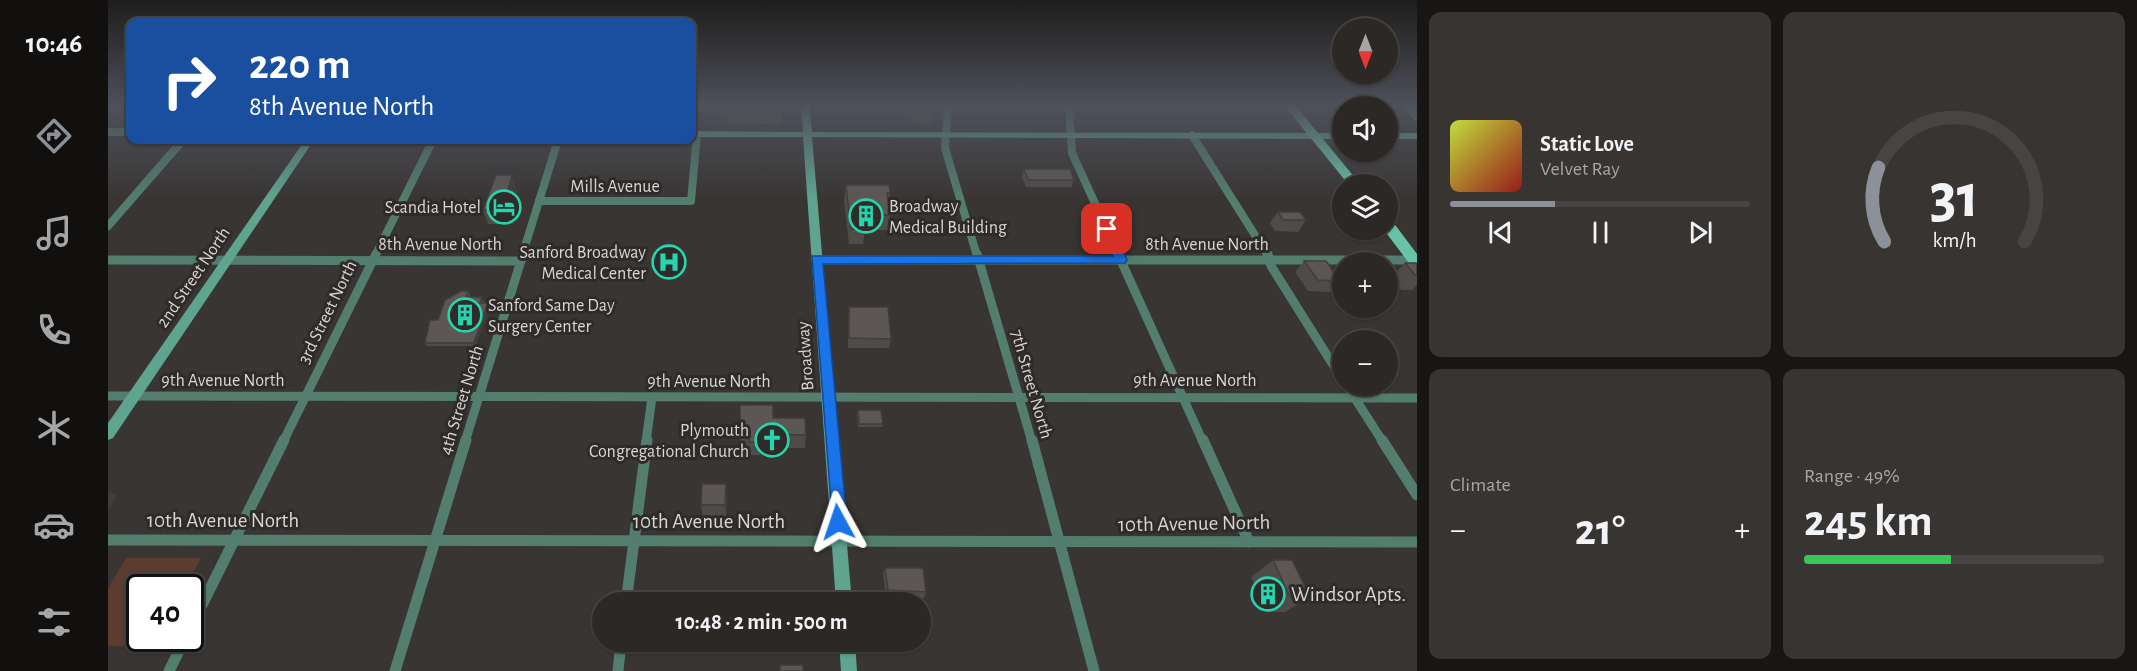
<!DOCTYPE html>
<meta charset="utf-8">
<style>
body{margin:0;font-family:"Alegreya Sans",sans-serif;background:#373432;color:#f1f3f6;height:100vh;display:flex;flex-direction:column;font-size:22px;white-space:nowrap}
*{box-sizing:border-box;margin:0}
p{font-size:20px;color:#a6a6a7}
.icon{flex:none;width:33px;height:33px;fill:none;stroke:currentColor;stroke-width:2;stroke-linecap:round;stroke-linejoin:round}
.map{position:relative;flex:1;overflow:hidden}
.side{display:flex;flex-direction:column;gap:12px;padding:12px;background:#181615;width:720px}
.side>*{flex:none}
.hud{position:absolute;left:18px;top:18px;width:570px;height:126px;border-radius:12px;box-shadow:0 2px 4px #0004,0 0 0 2px #474443;background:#1a4fa0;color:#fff;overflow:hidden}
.needle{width:39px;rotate:180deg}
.tools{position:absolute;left:1224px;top:18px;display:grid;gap:12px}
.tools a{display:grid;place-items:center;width:66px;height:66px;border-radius:50%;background:#2b2826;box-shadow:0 2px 4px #0004,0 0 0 2px #474443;font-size:30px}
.speed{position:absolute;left:18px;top:574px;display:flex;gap:12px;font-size:30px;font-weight:700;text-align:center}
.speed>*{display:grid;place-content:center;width:78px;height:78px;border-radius:50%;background:#2b2826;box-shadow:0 2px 4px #0004,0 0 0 2px #474443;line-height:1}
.speed .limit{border:3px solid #111;border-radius:9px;background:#fff;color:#111}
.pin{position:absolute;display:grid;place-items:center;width:51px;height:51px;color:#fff;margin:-26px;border-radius:12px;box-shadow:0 3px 9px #0006}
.me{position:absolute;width:66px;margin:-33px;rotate:355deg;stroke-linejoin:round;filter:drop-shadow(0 0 4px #0008)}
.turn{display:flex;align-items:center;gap:21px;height:126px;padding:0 24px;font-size:27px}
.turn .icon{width:78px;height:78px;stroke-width:2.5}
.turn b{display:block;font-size:42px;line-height:51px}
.big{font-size:45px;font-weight:700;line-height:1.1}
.side .card{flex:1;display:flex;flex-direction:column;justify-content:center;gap:9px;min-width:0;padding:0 21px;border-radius:12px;background:#373432}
.side .dial{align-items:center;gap:0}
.dial svg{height:156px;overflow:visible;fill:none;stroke:#474443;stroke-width:7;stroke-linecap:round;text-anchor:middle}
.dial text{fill:#f1f3f6;stroke:none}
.song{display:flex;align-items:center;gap:18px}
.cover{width:72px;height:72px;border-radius:9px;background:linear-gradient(135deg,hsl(70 70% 55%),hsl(0 70% 35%))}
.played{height:6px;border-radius:3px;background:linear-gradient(90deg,#8c9099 35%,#474443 35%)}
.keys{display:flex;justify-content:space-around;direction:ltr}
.heat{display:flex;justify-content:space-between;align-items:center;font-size:33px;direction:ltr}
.charge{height:9px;border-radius:4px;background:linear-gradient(90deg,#34c759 49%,#474443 0)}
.side .tiles{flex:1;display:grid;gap:12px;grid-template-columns:repeat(2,1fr)}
.trip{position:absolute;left:484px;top:592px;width:339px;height:60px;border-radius:30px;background:#2b2826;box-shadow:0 2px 4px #0004,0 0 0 2px #474443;font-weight:700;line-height:60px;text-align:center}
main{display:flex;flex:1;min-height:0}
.dock{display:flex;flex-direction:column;width:108px;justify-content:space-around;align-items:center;background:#11100f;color:#a6a6a7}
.dock .icon{width:42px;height:42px}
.dock .on{color:#8c9099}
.dock b{font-size:27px;color:#f1f3f6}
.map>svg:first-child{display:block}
</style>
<main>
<nav class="dock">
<b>10:46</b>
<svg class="icon on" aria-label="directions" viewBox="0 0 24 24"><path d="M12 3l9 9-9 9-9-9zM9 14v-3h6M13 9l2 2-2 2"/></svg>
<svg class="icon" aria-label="music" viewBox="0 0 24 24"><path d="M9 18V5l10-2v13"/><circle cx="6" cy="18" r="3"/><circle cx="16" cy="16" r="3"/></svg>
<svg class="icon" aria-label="phone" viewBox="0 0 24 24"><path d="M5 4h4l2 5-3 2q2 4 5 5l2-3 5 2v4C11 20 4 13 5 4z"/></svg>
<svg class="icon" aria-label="climate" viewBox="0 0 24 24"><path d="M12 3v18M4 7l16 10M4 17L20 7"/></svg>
<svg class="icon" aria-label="car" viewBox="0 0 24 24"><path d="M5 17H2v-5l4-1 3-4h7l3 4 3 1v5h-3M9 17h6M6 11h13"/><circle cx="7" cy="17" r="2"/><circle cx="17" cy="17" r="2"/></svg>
<svg class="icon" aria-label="filters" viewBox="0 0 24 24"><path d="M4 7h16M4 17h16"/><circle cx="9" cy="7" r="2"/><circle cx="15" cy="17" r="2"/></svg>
</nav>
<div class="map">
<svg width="1309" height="671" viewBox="0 0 1309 671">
<rect width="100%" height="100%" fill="#393533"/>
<!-- green -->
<path fill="#5c3c2e" d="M18,558H93L77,588H32V639H51L47,645L0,646V588Z"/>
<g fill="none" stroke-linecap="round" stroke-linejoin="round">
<!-- street-far2 -->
<g stroke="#537d6f" stroke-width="8">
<path d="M840,105L837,148L869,256"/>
<path d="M961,105L964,153L1011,256"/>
<path d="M1298,105L1309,117"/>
<path d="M0,132H22"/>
<path d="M1084,135L1160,256"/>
<path d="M431,201H583L589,134"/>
<path d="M0,226L75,140"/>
<path d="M267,256L325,140"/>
<path d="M414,256L450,140"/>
</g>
<!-- street-far1 -->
<g stroke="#537d6f" stroke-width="9">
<path d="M869,254L924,442"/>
<path d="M1010,254L1095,442"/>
<path d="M1160,254L1163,266L1234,379"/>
<path d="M0,260L413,261"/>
<path d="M709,260H1309"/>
<path d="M1239,386L1275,442"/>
<path d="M0,396L1309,398"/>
<path d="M175,442L268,254"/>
<path d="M357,442L415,254"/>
<path d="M538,442L544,397"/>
</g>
<!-- street -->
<g stroke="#537d6f" stroke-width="11">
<path d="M924,440L986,671"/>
<path d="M1095,440L1141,542"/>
<path d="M1274,440L1309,495"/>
<path d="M0,540L1309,542"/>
<path d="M518,603L539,440"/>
<path d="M82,629L176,440"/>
<path d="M61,671L77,639"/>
<path d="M287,671L358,440"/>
<path d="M510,671L513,642"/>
</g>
<!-- secondary -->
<g fill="#5fa48f" fill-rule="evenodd">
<path d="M693,105H701L704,132L1234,133V139L704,137L744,603H728L695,137H584V131L695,132Z"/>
<rect x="1280" y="133" width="29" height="6"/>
<path d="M197,140H206L5,438L0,440V423Z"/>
<path d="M731,642H747L749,671H733Z"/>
</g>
<!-- primary -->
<g fill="#67c2a7" fill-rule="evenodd">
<path d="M1176,105H1187L1252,184H1240Z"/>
<path d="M1280,221L1285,222L1309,254V269L1304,267L1276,230H1280Z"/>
</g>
</g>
<!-- wall -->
<g fill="#4f4b49">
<path d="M613,105H669V106L674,109V124H620L619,115H613Z"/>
<path d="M749,105H767V108Z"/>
<path d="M793,105H825L822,124L803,122L804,116L792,114Z"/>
<path d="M916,169L966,180L963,187H918L914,177Z"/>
<path d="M738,185L782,193L780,203L782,215L780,230H757L755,244H741L736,200Z"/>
<path d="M409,190L400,222L397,224H380L375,210Z"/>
<path d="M1170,212L1198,220L1190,232L1167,231L1162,223Z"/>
<path d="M1196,261L1232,281L1222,292L1200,291L1187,272Z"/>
<path d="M1297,263L1309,264V285L1304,290H1293L1283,278Z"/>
<path d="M360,291L362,295L361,297L376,301L375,303H380L381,307L368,346H319L317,343L330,320Z"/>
<path d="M741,307L783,339L781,348H740V316Z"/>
<path d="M750,410L775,424L774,427H750L749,414Z"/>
<path d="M665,418L698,435L697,448H652V455H641V448H632V434Z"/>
<path d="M618,484L619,496L618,518H595L593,505Z"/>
<path d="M1165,560L1202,597L1177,612H1159L1143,577Z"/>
<path d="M777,568L818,592L816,598L778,596L775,574Z"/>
</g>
<!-- shaded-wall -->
<g fill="#403d3c">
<path d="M404,175L409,190L400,222L397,224L392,210Z"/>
<path d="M380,303L381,307L368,346L366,343Z"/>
<path d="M618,484L619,496L618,518L617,505Z"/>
<path d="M0,490L9,496L0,511Z"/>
</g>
<!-- building -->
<g fill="#5c5755" stroke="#403d3c" stroke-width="1.5">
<path d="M619,105H667L674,109H619Z"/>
<path d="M806,105H825L824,113L805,111Z"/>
<path d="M916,169H962L966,180H920Z"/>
<path d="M388,175H404L395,207L392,210H375Z"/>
<path d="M738,185H781L782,193H779L782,215H755L757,229H743Z"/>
<path d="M1170,212H1192L1198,220H1175Z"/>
<path d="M1196,261H1218L1232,281L1210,280Z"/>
<path d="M1297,263H1308L1309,264V275H1307Z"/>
<path d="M353,291H360L358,297H374L372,303H380L366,343H317L322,320H330L337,300Z"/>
<path d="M741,307H780L783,339L741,338Z"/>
<path d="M632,405H665V418H697L698,435L652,434V442H641V434H632Z"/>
<path d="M750,410H773L775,424H751Z"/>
<path d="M594,484H618L617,505H593Z"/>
<path d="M1165,560H1184L1202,597H1182Z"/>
<path d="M777,568H815L818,592L780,590Z"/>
<rect x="672" y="665" width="23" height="6"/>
</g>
<!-- sky -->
<linearGradient id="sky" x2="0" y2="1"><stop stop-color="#1f1d1c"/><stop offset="0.53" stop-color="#4e515b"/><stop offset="1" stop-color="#4e515b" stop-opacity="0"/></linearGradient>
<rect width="1309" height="199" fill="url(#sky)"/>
<!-- route -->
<path fill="#1a73e8" stroke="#114b97" stroke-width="1.5" d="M999,225L1005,229L1019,260L1017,263L715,264L739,522L736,528L730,530L725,528L704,256H1005L993,229Z"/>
<!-- icons -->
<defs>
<g id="hotel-ring" transform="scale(1.725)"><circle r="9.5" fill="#2f2b29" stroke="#26d5ae" stroke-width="1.5"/><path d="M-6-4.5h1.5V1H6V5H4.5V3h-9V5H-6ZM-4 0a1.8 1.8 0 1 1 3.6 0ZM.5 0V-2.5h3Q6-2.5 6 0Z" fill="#26d5ae"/></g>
<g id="building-ring" transform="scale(1.725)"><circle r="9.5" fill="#2f2b29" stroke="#26d5ae" stroke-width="1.5"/><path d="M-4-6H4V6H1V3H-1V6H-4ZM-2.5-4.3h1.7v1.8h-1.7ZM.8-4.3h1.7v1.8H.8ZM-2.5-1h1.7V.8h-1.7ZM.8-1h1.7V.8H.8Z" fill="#26d5ae"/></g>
<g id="hospital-ring" transform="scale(1.725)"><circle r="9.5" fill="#2f2b29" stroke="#26d5ae" stroke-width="1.5"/><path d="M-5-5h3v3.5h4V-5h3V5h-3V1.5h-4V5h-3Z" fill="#26d5ae"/></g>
<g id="church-ring" transform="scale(1.725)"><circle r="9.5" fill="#2f2b29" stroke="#26d5ae" stroke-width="1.5"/><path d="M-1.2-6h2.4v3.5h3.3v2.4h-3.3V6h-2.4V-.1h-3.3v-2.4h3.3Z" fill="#26d5ae"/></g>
</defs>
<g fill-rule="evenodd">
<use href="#hotel-ring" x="396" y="207"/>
<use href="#building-ring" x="758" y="216"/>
<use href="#hospital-ring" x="561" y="262"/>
<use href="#building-ring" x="357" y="315"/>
<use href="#church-ring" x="664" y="440"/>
<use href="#building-ring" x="1160" y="594"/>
</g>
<g text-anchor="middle" stroke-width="6" stroke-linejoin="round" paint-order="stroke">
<!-- street labels -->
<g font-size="18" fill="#d8d5d4" stroke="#2f2b29">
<text x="507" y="192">Mills Avenue</text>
<text x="332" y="250">8th Avenue North</text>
<text x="1099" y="250">8th Avenue North</text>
<text transform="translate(85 277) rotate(-56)" y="6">2nd Street North</text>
<text transform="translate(219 312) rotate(-64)" y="6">3rd Street North</text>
<text transform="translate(697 356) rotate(-94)" y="6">Broadway</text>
<text x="115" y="386">9th Avenue North</text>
<text x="1087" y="386">9th Avenue North</text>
<text x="601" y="387">9th Avenue North</text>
<text transform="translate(924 384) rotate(74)" y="6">7th Street North</text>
<text transform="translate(353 400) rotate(-73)" y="6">4th Street North</text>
</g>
<!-- poi labels -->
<g font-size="18" fill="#d8d5d4" stroke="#2f2b29" text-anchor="end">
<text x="781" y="212" text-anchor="start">Broadway<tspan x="781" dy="21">Medical Building</tspan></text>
<text x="373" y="213">Scandia Hotel</text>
<text x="538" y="258">Sanford Broadway<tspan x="538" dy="21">Medical Center</tspan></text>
<text x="380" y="311" text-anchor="start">Sanford Same Day<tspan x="380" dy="21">Surgery Center</tspan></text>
<text x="641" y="436">Plymouth<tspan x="641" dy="21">Congregational Church</tspan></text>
</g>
<!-- near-street labels -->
<g font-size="21" fill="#d8d5d4" stroke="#2f2b29">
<text x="115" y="527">10th Avenue North</text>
<text x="601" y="528">10th Avenue North</text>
<text transform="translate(1086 523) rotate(-1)" y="7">10th Avenue North</text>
</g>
<!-- near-poi labels -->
<g font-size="21" fill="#d8d5d4" stroke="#2f2b29" text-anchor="start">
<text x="1183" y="601">Windsor Apts.</text>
</g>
</g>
</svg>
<div class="tools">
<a><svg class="needle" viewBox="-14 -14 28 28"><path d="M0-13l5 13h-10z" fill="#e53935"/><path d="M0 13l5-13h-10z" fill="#a6a6a7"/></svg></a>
<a><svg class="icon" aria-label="sound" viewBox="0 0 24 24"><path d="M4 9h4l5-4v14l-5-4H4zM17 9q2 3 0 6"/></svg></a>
<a><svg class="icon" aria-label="layers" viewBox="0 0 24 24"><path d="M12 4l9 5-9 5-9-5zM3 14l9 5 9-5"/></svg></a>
<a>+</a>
<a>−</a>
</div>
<div class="speed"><div class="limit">40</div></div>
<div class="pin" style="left:999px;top:229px;background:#d93025"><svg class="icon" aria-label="arrive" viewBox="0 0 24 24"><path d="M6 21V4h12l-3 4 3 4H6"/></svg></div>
<svg class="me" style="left:730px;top:522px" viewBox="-20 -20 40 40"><path d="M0-17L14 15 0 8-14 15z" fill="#1a73e8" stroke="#fff" stroke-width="4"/></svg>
<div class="trip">10:48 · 2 min · 500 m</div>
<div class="hud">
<div class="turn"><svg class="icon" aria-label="right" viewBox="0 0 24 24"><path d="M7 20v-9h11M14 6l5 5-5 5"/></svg><div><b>220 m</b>8th Avenue North</div></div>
</div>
</div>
<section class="side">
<div class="tiles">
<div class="card">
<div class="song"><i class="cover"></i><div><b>Static Love</b><p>Velvet Ray</p></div></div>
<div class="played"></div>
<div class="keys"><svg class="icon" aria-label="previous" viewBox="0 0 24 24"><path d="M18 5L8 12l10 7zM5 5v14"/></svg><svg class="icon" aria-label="pause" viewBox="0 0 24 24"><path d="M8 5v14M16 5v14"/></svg><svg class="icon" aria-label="next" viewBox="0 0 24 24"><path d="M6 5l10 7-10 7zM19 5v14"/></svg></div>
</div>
<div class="card dial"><svg viewBox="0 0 100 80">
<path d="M14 69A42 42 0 1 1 86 69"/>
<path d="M14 69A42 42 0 0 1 11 31" stroke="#8c9099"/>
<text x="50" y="56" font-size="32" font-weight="700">31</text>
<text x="50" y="72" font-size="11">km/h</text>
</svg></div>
<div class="card"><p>Climate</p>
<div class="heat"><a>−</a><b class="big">21°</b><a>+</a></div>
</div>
<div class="card"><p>Range · 49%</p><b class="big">245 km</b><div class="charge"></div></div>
</div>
</section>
</main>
